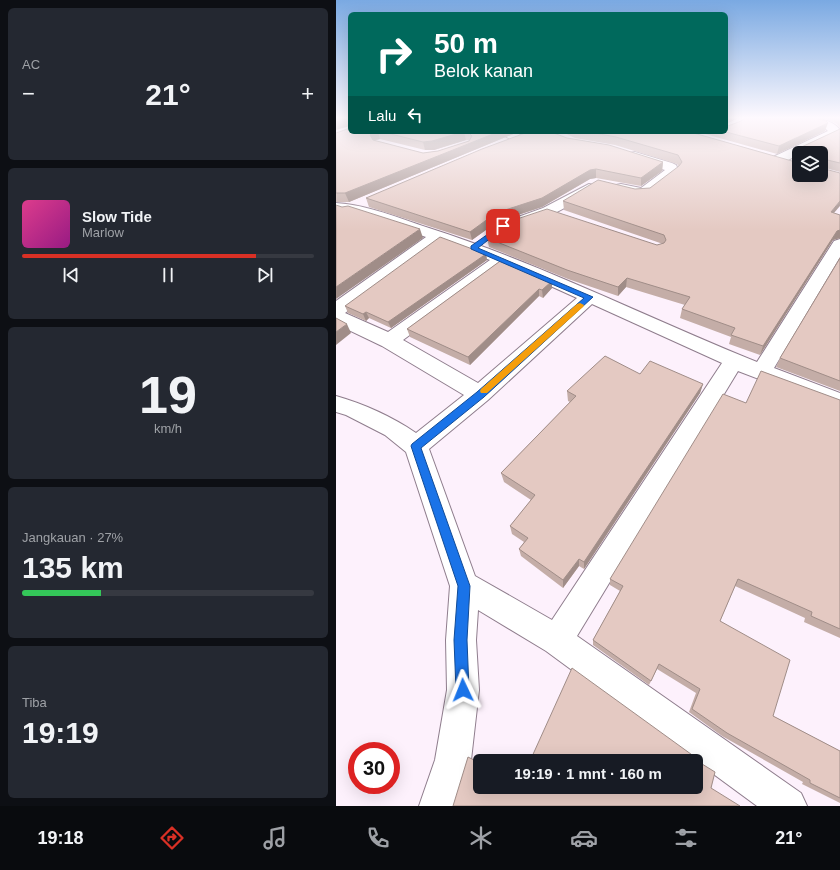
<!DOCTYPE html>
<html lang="id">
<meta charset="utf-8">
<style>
body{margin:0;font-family:Helvetica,sans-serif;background:#242831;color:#f1f3f6;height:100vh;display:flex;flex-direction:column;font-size:15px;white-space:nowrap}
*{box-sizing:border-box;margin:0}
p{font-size:13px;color:#9ea1a6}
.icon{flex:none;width:22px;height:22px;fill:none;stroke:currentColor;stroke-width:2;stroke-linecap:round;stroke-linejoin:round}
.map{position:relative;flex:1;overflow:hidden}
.drawer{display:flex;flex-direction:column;gap:8px;padding:8px;background:#0d0f14;width:336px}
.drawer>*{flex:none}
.banner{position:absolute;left:12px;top:12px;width:380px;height:122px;border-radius:6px;box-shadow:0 4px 16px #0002;background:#00695c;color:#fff;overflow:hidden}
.fabs{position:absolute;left:456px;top:146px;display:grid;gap:8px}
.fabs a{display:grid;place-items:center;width:36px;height:36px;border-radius:6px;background:#171b24;box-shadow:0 4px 16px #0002;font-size:20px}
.speed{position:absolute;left:12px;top:742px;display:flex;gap:8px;font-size:20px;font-weight:700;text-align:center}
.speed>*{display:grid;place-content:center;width:52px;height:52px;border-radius:50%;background:#171b24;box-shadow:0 4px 16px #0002;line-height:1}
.speed .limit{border:6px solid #d22;background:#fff;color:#111}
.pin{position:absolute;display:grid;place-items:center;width:34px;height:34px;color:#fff;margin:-17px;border-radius:8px;box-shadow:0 2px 6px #0006}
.me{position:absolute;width:44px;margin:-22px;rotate:358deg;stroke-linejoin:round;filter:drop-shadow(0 0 3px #0008)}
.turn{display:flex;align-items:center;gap:14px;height:84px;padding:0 20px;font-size:18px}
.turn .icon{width:52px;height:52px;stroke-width:2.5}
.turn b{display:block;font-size:28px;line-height:34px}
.then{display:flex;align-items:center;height:38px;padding:0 20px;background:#0003;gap:8px;font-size:15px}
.big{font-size:30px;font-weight:700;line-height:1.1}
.drawer .tile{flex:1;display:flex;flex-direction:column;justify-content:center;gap:6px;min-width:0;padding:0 14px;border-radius:6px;background:#242831}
.drawer .dial{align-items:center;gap:0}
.dial b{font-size:52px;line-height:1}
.song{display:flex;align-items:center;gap:12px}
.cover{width:48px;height:48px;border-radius:6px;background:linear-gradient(135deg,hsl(330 70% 55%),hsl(310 70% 35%))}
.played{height:4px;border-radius:2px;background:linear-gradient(90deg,#d93025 80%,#363941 80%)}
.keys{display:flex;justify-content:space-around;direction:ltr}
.heat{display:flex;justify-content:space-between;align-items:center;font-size:22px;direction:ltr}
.charge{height:6px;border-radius:3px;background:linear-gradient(90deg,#34c759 27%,#363941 0)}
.trip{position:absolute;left:137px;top:754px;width:230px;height:40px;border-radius:6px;background:#171b24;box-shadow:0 4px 16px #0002;font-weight:700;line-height:40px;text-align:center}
.tab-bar{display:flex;height:64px;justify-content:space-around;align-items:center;background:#090b0e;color:#9ea1a6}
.tab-bar .icon{width:28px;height:28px}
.tab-bar .on{color:#d93025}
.tab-bar b{font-size:18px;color:#f1f3f6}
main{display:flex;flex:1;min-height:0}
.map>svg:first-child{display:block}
</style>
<main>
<section class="drawer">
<div class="tile"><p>AC</p>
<div class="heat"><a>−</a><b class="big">21°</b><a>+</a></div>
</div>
<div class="tile">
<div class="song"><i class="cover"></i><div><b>Slow Tide</b><p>Marlow</p></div></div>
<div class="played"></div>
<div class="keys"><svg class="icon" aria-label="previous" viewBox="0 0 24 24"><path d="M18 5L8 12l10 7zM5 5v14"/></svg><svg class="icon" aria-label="pause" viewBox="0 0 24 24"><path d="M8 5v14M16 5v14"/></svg><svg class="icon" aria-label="next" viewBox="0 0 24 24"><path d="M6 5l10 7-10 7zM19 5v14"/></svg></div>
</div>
<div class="tile dial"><b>19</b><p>km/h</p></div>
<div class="tile"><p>Jangkauan · 27%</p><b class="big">135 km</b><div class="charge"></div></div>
<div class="tile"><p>Tiba</p><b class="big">19:19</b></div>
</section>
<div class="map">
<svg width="504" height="806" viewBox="0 0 504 806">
<rect width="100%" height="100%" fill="#fdf1fc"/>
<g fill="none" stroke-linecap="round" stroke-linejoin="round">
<!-- minor casing -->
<g stroke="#8f7d8d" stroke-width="2">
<g id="minor">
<path d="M402,118H416C410,124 396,132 388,132H390V124Z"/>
<path d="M460,118C474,118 495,117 504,130L500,136L463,153V154L447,163H437L436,160L437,157L492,131L488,127L461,120Z"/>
<path d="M165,132H180L188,138L186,141C179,142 170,138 165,132Z"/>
<path d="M299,152L336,163L340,165L343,171L313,195L299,196L280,191L278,188L280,185L285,184L305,188L329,170L294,159L293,156L294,153Z"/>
<path d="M253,184L258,185L260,188L258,191C241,200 200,228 182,223L179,220L182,217L207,208Z"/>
<path d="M0,203C32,205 63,218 93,228C206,264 312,318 421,362L496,244L498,241L504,239V257L438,368L504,393V410L402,371L241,636L465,793L471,806H421L210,651L142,610L140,640L143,690L135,760L121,806H83L99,760L111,690L110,640L114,586L70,452L49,435L10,415L0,412V396C28,404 55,416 80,433L128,395L46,346L0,324V301L90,237L15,212L0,211ZM105,242L154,260L52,332L9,313ZM168,265L241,298L142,383L67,340ZM256,304L386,363L216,620L139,576L93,449L152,400Z"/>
</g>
</g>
<!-- minor -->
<use href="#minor" fill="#fff" fill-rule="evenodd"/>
</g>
<!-- wall -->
<g fill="#c4ada7" fill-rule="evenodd">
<path d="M482,118H504V128L501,124L490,119Z"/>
<path d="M405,121L489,131L441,154L362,132H390V125L392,126Z"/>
<path d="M504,129V172L486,167L485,168L498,213L504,215V238L497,240L424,355L393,344L395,337L344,318L346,309L349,305L290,287L282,296L232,279L153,247L151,238L321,245L327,244L228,210L227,201L299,189L314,188L343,167L341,164L279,145L239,138L226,132H354L463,175L485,153H463V161L457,159L459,150Z"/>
<path d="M14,132H182L13,202H0V133ZM44,139L89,150H98L130,140H134L133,141L102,151L87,153L39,141L40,140Z"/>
<path d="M231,138L327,162L326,171L305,186L260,178L254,179L206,207L161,222L136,240L33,207L30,198Z"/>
<path d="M150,254L151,260L55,328L33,318L30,321L12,313L9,306Z"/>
<path d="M504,258V391L440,367L444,358Z"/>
<path d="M167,259L216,288L207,298L203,296L134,365L74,337L71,329Z"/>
<path d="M304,374L367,384L364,393L248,569L243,566L227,588L185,556L183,549L188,542L176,534L174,526L195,500L168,482L165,473L234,402L232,401L231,391Z"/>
<path d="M504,400V638L468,622L469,618L399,586L384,621L437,716L504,751V803L466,784L467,782L386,736L353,712L360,693L321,669L313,685L257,645V640L284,591L274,585V579L410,403Z"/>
</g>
<!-- shaded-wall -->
<g fill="#a08d88">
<path d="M11,118L14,126L0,130V122Z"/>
<path d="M390,118H400L390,123Z"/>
<path d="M492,123L489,131L441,154L443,146Z"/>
<path d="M37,132H42L44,139L40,140L37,143L34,135Z"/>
<path d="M127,132H128L130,140L98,150H89L87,142Z"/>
<path d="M162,132H182L13,202L9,193Z"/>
<path d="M327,162L326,171L305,186V178Z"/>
<path d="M260,169V178L254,179L206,207L161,222L136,240L134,232L160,213L254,170Z"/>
<path d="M504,201V206L491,221L495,212Z"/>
<path d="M84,229L87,238L0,299V287Z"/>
<path d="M504,230V238L497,240L424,355L427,346L501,231Z"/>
<path d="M150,254L151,260L55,328L52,322Z"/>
<path d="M291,278L290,287L282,296V287Z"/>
<path d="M216,281V288L207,298L206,290Z"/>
<path d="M203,289V296L134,365L132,357Z"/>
<path d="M30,312L33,318L30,321L27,314Z"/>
<path d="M11,324L15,333L0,345V332Z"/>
<path d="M367,384L364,393L248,569V562Z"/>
<path d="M243,559V566L227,588V580Z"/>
</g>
<!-- building -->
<g fill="#e4c9c2" stroke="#a08d88">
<path d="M0,118H14V123H13V119L11,118L0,122Z"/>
<path d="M409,118H478L490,121L492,123L443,146L390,132V125L392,126L405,121Z"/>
<path d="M14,128V132H37L34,135L37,140L87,153L102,151L133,141L136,136L133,133L130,132H162L9,193H0V133Z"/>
<path d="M504,129V163L487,159L486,165H485V153H467L459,150Z"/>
<path d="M47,132H127L96,141L87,142Z"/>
<path d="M192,132H215L231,138L273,145L327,162L305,178L260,169L254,170L206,198L160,213L134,232L30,198L146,149Z"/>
<path d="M253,132H354L463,163V175H485V168L504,173V201L495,212L504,215V230L501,231L427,346L395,335L399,328L346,309L354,297L291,278L282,287L231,270L151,238L172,222L211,209L321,245L328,243L330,240L328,235L227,201L262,180L299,189L314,188L343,166L346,162L342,155L280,137Z"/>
<path d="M0,205L6,207L12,206L84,229L0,287Z"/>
<path d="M104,237L150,254L52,322L30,312L27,314L9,306Z"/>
<path d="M504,258V381L444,358Z"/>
<path d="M167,259L216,281L206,290L203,289L132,357L71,329Z"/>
<path d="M0,318L11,324L0,332Z"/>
<path d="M269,356L304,374L314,361L367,384L248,562L243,559L227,580L183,549L192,538L174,526L199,495L165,473L240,396L231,391Z"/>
<path d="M425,371L504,400V629L475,616L476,612L402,579L384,621L454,660L437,716L504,751V798L474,783V780L391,733L356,709L364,689L323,664L315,681L257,640L287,586L274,579L387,394L410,403Z"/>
<path d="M236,668L359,757L358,759L379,772L375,788L404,806H117L132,757L144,763V787H360V761H194Z"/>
</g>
<!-- sky -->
<linearGradient id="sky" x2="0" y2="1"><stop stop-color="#7aa9e2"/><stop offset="0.51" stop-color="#fef9fe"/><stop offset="1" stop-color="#fef9fe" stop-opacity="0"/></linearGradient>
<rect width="504" height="231" fill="url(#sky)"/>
<!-- route -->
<path fill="#1a73e8" stroke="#114b97" d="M165,225L170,226L142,248L257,297L148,397L85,448L134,586L131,640L133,690L131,695L127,697L122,695L120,690L118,640L122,586L75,446L76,444L141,392L248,298L135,249V246Z"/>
<!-- slow -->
<path fill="#f59e0b" d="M244,303L248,305L247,307L151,393H145L144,391L145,389L241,304Z"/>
</svg>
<div class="fabs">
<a><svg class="icon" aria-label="layers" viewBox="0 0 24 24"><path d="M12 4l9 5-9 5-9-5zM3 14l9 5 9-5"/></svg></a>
</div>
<div class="speed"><div class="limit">30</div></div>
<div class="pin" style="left:167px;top:226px;background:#d93025"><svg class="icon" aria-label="arrive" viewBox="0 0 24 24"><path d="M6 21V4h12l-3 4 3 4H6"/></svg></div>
<svg class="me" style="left:127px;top:690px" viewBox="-20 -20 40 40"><path d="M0-17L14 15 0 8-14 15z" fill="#1a73e8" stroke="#fff" stroke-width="4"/></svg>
<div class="trip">19:19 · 1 mnt · 160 m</div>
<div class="banner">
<div class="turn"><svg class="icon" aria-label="right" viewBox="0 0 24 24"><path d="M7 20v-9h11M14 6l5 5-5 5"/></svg><div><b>50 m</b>Belok kanan</div></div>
<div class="then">Lalu<svg class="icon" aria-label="left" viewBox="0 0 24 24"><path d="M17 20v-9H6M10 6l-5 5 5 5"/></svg></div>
</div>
</div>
</main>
<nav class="tab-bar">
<b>19:18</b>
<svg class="icon on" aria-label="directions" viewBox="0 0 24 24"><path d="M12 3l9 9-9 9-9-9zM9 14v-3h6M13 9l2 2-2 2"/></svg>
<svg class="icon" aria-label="music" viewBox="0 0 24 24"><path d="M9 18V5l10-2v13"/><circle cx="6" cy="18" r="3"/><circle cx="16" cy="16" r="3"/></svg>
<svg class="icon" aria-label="phone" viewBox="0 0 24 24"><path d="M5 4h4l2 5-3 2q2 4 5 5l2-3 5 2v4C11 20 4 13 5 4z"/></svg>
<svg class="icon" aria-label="climate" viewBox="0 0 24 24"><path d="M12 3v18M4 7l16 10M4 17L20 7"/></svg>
<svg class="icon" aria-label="car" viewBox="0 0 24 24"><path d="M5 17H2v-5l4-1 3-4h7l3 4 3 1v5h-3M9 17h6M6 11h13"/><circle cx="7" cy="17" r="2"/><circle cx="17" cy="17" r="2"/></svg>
<svg class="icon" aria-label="filters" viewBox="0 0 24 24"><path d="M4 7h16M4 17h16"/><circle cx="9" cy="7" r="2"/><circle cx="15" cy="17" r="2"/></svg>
<b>21°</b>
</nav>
